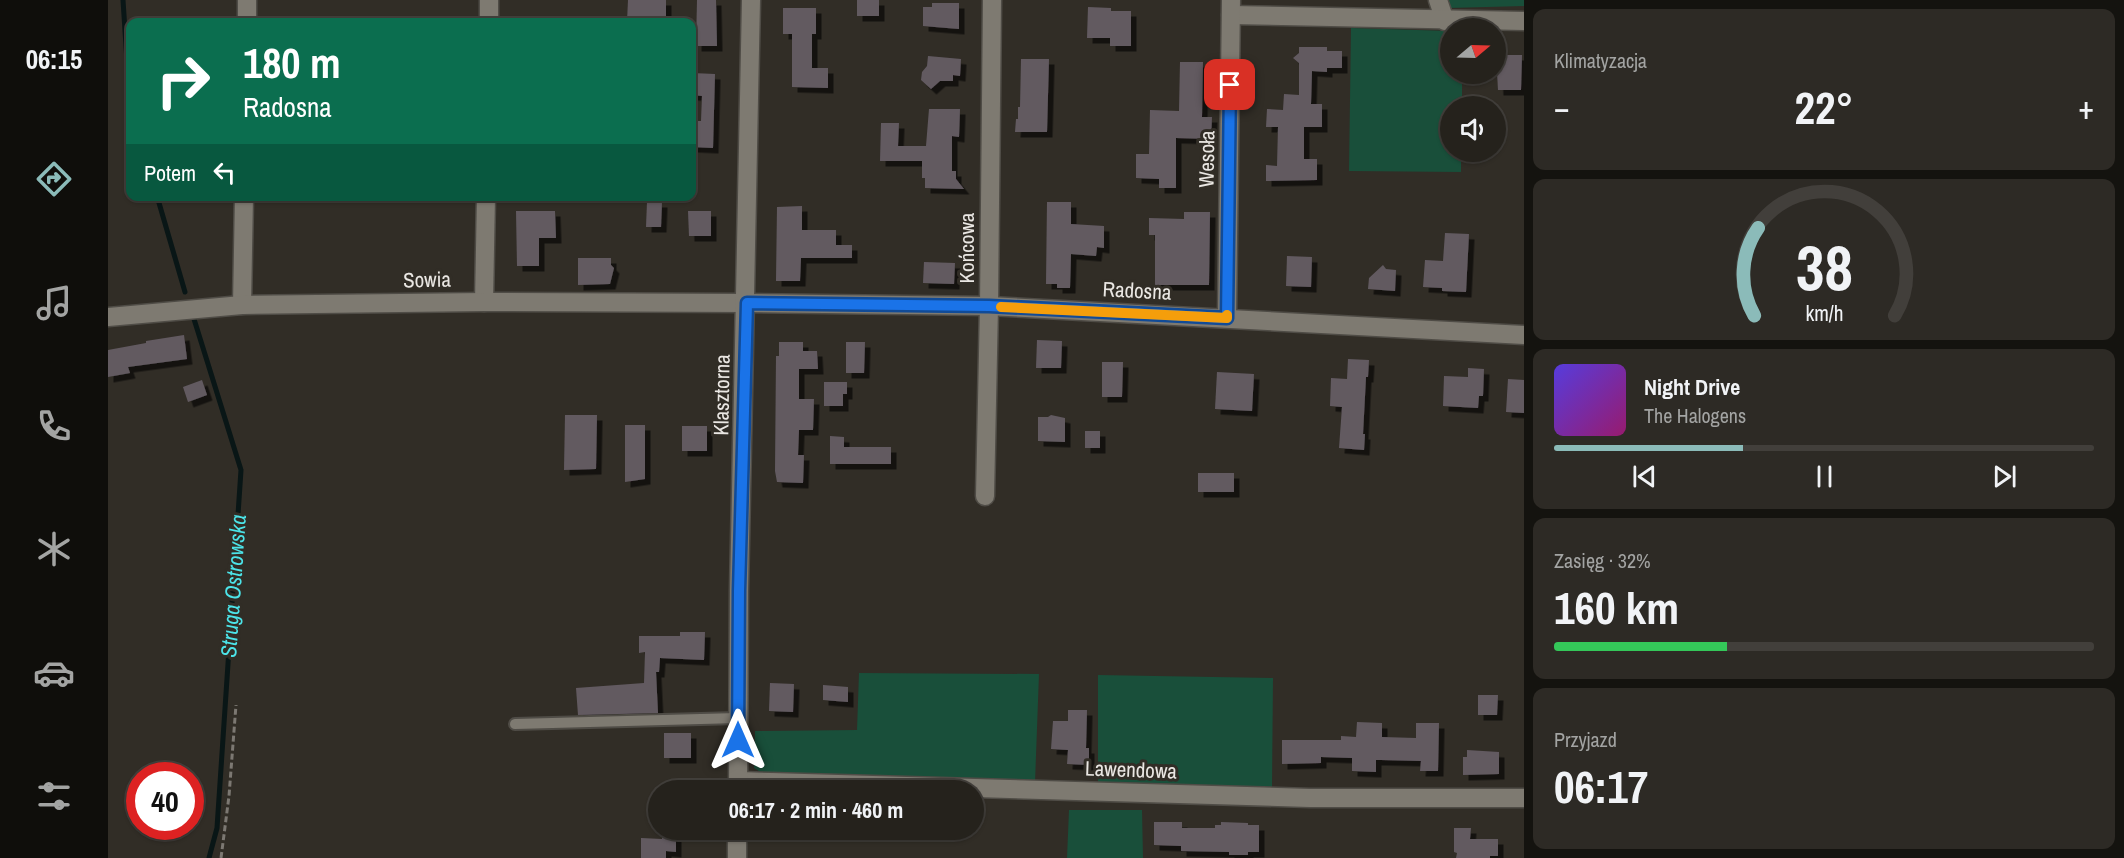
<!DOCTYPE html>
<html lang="pl">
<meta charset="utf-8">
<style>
body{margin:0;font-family:"Archivo Narrow",sans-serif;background:#2d2a25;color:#f1f3f6;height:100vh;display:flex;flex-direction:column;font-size:22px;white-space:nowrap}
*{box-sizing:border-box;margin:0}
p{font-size:20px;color:#a3a4a3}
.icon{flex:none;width:33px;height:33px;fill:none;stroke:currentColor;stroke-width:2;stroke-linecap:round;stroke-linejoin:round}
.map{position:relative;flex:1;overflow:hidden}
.side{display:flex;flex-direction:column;gap:9px;padding:9px;background:#14130f;width:600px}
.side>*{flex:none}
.top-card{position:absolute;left:18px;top:18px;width:570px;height:183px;border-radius:12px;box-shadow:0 2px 4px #0004,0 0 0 2px #423f3b;background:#0b6e4f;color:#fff;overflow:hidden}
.needle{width:39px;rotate:71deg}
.fabs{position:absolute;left:1332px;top:18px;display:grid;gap:12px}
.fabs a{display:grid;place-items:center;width:66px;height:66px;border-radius:50%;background:#25221c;box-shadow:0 2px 4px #0004,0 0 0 2px #423f3b;font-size:30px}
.speed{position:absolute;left:18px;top:762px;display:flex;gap:12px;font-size:30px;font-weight:700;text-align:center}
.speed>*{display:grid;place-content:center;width:78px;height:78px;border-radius:50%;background:#25221c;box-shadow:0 2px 4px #0004,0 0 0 2px #423f3b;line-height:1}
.speed .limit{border:9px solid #d22;background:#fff;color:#111}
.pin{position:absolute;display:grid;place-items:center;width:51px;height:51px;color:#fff;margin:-26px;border-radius:12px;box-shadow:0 3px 9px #0006}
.me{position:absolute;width:66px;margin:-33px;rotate:0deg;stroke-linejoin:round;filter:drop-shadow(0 0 4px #0008)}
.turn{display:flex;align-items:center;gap:21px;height:126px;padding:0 18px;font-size:27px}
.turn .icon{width:78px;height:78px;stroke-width:2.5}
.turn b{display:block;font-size:42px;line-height:51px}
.then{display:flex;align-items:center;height:57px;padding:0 18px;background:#0003;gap:12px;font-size:22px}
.big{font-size:45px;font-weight:800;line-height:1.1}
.side .card{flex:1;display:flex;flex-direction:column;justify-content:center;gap:9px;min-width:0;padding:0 21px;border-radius:12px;background:#2d2a25}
.side .dial{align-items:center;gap:0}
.dial svg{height:156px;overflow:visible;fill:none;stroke:#423f3b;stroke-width:7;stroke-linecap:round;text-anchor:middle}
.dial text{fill:#f1f3f6;stroke:none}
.song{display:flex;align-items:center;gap:18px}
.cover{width:72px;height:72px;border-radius:9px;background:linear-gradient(135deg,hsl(250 70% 55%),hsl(320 70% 35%))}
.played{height:6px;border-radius:3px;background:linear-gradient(90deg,#8bbbb9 35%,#423f3b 35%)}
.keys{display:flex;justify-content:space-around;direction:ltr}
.heat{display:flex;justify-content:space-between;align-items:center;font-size:33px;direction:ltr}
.charge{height:9px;border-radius:4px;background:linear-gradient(90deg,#34c759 32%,#423f3b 0)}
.trip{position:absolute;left:540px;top:780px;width:336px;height:60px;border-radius:30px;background:#25221c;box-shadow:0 2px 4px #0004,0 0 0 2px #423f3b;font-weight:800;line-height:60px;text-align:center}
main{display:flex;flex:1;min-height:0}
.tabs{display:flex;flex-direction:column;width:108px;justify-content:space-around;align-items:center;background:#0f0e0b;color:#a3a4a3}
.tabs .icon{width:42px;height:42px}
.tabs .on{color:#8bbbb9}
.tabs b{font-size:27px;color:#f1f3f6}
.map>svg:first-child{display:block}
</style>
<main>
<nav class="tabs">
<b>06:15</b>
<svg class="icon on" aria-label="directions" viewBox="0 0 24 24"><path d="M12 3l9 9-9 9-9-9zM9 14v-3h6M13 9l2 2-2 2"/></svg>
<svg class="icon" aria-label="music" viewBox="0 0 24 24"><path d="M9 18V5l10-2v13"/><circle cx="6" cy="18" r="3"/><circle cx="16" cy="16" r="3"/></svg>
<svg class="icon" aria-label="phone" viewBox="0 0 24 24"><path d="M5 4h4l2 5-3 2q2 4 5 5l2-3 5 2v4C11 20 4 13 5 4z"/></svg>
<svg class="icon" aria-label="climate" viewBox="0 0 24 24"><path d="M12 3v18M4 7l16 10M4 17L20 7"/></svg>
<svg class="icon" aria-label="car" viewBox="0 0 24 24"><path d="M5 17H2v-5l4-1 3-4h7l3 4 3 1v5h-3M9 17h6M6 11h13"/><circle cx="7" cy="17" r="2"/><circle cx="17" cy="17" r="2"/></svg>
<svg class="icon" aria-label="filters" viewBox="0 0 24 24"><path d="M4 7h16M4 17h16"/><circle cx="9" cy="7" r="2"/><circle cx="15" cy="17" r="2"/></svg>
</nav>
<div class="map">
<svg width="1416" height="858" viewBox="0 0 1416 858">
<defs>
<filter id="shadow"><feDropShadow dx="5.5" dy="5.5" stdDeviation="0" flood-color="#0009"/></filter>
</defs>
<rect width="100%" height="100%" fill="#312d26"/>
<!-- green -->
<g fill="#194f3a">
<path d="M1338,0H1416V6L1341,8Z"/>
<path d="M1243,28L1342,31V74H1354V106H1342V152H1353V172L1241,171Z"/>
<path d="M751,673L931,674L927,783L654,773L646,768L647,731L749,730Z"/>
<path d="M990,675L1165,678L1164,787L990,785Z"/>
<path d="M961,810H1034L1035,858H959Z"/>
</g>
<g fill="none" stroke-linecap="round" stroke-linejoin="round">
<!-- stream -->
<g stroke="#091616" stroke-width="5">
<path d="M15,0L22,107"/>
<path d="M49,196L77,292"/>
<path d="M86,319L133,470L109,828L101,858"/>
</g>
</g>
<!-- building -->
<g fill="#625a61" filter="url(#shadow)">
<path d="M520,0H558V22H519Z"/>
<path d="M589,0H608L609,46H588Z"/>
<rect x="749" y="0" width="22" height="16"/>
<path d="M824,3H851V29L815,26V7H824Z"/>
<path d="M980,7L1003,8V11H1023V46H1002V38H979Z"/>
<path d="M675,8H708V34H704V68H720V88L684,87V34H675Z"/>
<path d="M1191,47H1219V51H1234V68H1219V72L1204,71L1203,104H1214V127H1196V159H1209V180L1158,181V165L1169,166L1170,127H1158L1159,109L1175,110L1176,94L1191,95V63L1185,58L1191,53Z"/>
<path d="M1388,55H1414L1413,90H1390Z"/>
<path d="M820,56L853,59L852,76L845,75V81H832L823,89L813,80L814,72L819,66Z"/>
<path d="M913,59H941L939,132H907L908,119H910V107H912Z"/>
<path d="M1072,62H1095L1094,117H1104L1103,139L1068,138V188H1051V179L1028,178V154H1041L1042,110L1071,111Z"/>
<path d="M584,73L607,74L605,148L584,147V121H593L594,96L584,95Z"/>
<path d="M821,109H852L851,137L844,136V171H848V179L856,189L817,188V178H814V161H772L773,123H791L790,146H818Z"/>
<path d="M539,202H554L553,227H538Z"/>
<path d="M939,202H963V224L996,226V248L989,247L988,256L963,254L962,288H949V284H938Z"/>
<path d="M694,206V230H728V245H744V258H693L692,281H668L669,207Z"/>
<path d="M408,211H447L448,238H431V266H409Z"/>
<path d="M580,211H603V236H581Z"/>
<path d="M1076,212H1102L1101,285H1047V235H1041V218L1076,219Z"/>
<path d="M1337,233L1361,234L1358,292L1334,291V288L1315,287L1317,260L1335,261Z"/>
<path d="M1179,256L1204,257L1203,287L1178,286Z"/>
<path d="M470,258H503V265L506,268L502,284L470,285Z"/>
<path d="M816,262L847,263L846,284L815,283Z"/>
<path d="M1275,265L1278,269L1288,270L1287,291L1260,289L1261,278Z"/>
<path d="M76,335L79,359L20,367L22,373L0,377V350L38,343V341Z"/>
<path d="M929,340L954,341L953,368H928Z"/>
<path d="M671,342H695V351H709L710,369H691V399H706L705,430H691L690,455H696L695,483L669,482L667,471L668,356H671Z"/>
<path d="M738,342H757L756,373H738Z"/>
<path d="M1240,359L1261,360L1260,377H1258L1255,434H1257L1256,450L1231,448L1234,407L1222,406L1223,378L1239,379Z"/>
<path d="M994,362H1015L1014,397H994Z"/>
<path d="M1360,368L1376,369L1375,396H1371L1370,408L1335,406L1336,376L1360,377Z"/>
<path d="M1109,372L1146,374L1144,411L1107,409Z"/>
<path d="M1400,379L1416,380V413L1398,412Z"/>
<path d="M94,380L99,395L80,402L75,387Z"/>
<path d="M716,382H739V394H735V406H716Z"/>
<path d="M457,415H489L488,469L456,470Z"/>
<path d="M943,415L957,418V442L930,441V417H940Z"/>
<path d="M517,425H537V479L517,482Z"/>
<rect x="574" y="426" width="25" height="25"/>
<rect x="977" y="431" width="15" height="17"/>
<path d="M722,436L736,437V447H783V464H722Z"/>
<rect x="1090" y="473" width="36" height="19"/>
<path d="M572,632H597L596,660L552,658L551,672H548L550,713L470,715L468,688L536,683L537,652L531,653V636H572Z"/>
<path d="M662,683L686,684L685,712L661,711Z"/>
<path d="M715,685L740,687V702L715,700Z"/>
<path d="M1370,695H1390L1389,715H1370Z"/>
<path d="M960,710H979L978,748H981V765L959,764L960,750L943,749L945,721H960Z"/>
<path d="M1249,722L1274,723V737L1308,738V723H1331L1330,771H1312L1313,761L1273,760H1268V772L1244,771V758L1213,757V763L1174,764V740H1233V736L1248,737Z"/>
<rect x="556" y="733" width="27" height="25"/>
<path d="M1359,750L1391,752V774L1355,775V757H1359Z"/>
<path d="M1046,822H1074V828H1107V825H1113V822L1140,823V825H1151V852H1140V855H1121V852L1073,851V846L1046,845Z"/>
<path d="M1346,828H1363L1362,839H1390V856H1382V858H1348L1349,853L1346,852Z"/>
<path d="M554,835L568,836V852L558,851V858H533V838L554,839Z"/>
</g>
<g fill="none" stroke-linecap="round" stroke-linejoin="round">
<!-- lane casing -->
<g stroke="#4f4c46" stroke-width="14">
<path id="lane" d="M407,724L630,718"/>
</g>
<!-- street casing -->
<g stroke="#4f4c46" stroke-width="21">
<g id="street">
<path d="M1330,0L1337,21"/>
<path d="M1123,15L1416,21"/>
<path d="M139,22V0"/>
<path d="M381,22V0"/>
<path d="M376,302L378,196"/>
<path d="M134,305L136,196"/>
<path d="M0,317L134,305L376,302L639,303L881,306L1416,335"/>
<path d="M1119,318L1123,0"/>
<path d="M877,496L881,306L884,0"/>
<path d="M630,781L1202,798H1416"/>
</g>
</g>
<!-- secondary casing -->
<g stroke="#4f4c46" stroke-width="21">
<g id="secondary">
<path d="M630,790L631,591L643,0"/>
<path d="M629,858V830"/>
</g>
</g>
<!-- path -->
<path stroke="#7c7872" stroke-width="3" stroke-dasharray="6 3" stroke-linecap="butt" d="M113,858L121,796L128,705"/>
<!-- lane -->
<use href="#lane" stroke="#7e7a71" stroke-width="10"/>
<!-- street -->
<use href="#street" stroke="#7e7a71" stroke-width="18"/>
<!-- secondary -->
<use href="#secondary" stroke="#7e7a71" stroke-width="18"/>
</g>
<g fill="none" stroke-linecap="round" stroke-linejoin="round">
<!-- route casing -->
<g stroke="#114b97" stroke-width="15">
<path id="route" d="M630,740L631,591L639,303L881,306L1119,318L1122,85"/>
</g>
<!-- route -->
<use href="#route" stroke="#1a73e8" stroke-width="10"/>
<!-- slow -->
<path stroke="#f59e0b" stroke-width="10" d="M893,307L1119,318V315"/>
</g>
<g text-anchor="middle" stroke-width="6" stroke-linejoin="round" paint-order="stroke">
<!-- street labels -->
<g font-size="21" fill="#eae7e3" stroke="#312d26">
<text transform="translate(1099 159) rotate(-89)" y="7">Wesoła</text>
<text transform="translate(859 248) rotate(-90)" y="7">Końcowa</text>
<text transform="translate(319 280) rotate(-1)" y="7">Sowia</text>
<text transform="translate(1029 291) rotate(3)" y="7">Radosna</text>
<text transform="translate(614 395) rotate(-89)" y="7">Klasztorna</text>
<text transform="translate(1023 770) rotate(2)" y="7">Lawendowa</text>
</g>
<!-- water labels -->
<g font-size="22" font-style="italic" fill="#4ce4e9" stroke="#312d26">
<text transform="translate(125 586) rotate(-86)" y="8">Struga Ostrowska</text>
</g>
</g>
</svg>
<div class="fabs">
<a><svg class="needle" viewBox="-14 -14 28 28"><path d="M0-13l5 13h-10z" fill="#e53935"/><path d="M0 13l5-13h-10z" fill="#a3a4a3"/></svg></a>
<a><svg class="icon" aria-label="sound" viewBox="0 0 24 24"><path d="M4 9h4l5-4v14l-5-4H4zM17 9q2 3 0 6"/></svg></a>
</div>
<div class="speed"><div class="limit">40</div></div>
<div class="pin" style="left:1122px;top:85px;background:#d93025"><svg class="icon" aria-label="arrive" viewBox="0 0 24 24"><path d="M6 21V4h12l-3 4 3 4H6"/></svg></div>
<svg class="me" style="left:630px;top:740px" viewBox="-20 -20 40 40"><path d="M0-17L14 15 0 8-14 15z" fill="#1a73e8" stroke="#fff" stroke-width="4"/></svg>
<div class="trip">06:17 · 2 min · 460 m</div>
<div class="top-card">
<div class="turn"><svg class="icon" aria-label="right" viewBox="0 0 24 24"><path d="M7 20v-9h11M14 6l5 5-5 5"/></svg><div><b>180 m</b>Radosna</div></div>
<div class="then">Potem<svg class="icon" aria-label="left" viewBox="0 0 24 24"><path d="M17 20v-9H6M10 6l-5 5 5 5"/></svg></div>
</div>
</div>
<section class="side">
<div class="card"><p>Klimatyzacja</p>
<div class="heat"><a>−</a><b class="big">22°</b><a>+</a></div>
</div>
<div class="card dial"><svg viewBox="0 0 100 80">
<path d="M14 69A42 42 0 1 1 86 69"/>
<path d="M14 69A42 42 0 0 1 16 24" stroke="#8bbbb9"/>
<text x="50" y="56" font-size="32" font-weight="700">38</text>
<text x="50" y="72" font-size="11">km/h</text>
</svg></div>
<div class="card">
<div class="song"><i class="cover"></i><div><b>Night Drive</b><p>The Halogens</p></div></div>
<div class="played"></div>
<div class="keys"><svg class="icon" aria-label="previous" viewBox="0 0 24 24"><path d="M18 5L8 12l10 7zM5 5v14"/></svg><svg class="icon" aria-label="pause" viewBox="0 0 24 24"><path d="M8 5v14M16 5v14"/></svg><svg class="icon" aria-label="next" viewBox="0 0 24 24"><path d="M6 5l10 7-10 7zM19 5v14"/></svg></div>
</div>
<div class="card"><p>Zasięg · 32%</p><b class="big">160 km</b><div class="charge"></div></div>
<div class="card"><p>Przyjazd</p><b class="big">06:17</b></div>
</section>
</main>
